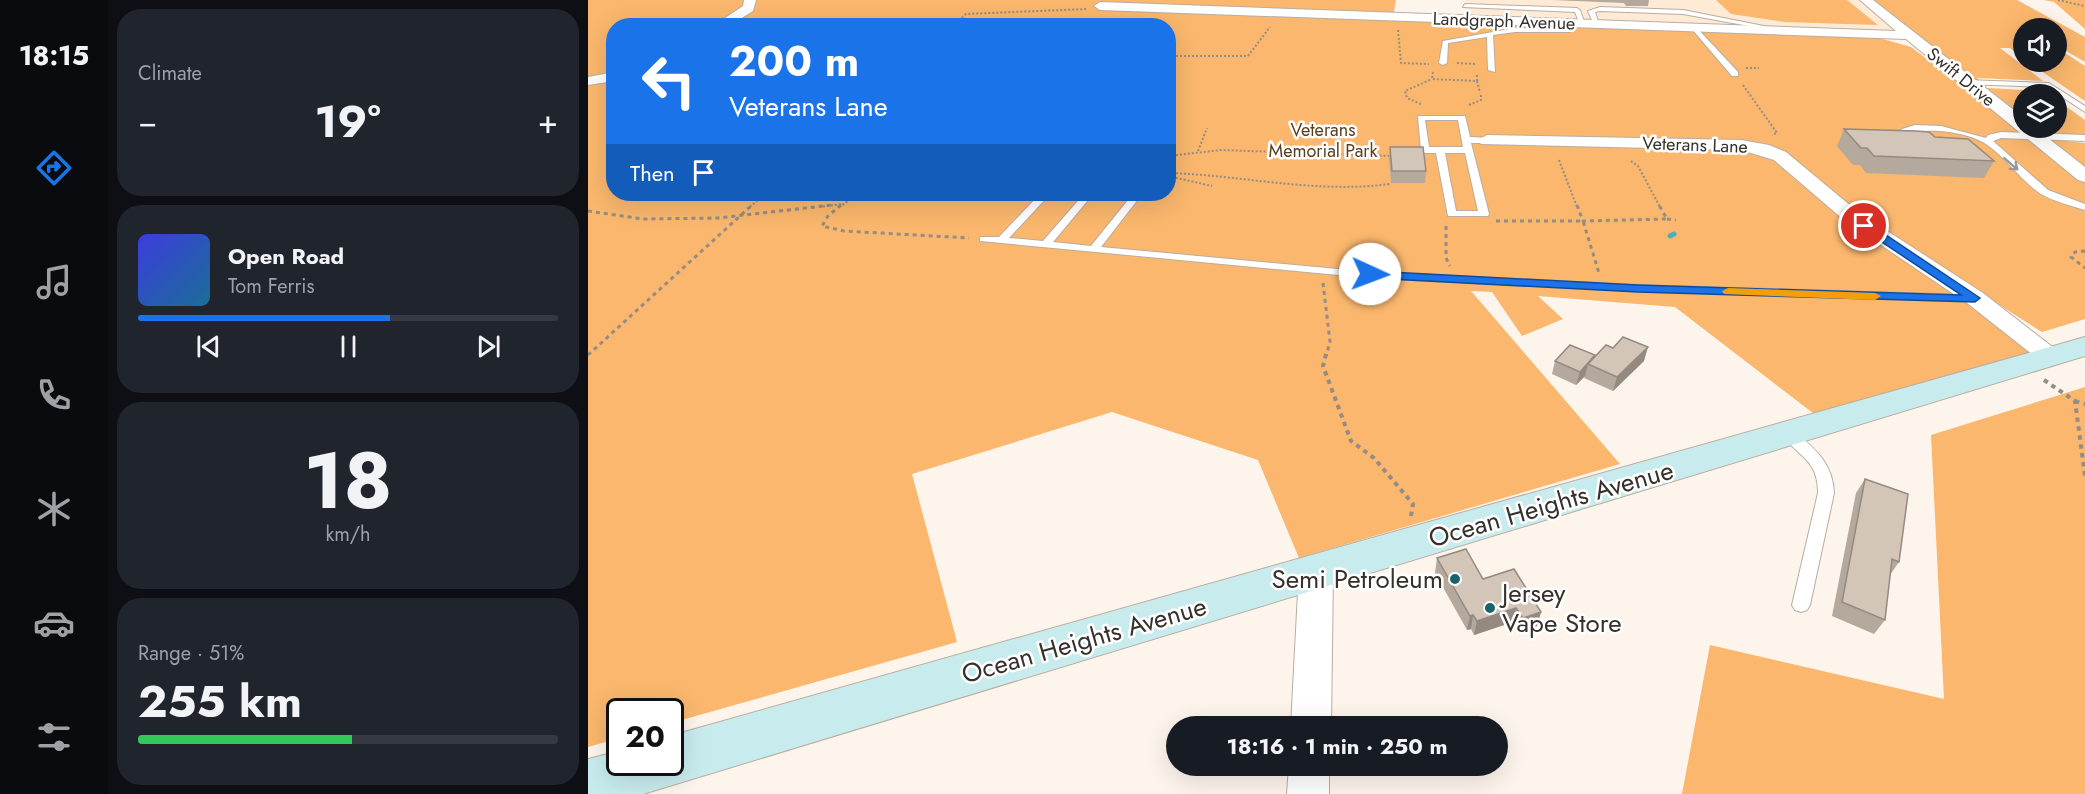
<!DOCTYPE html>
<meta charset="utf-8">
<style>
body{margin:0;font-family:Jost,sans-serif;background:#20242c;color:#f1f3f6;height:100vh;display:flex;flex-direction:column;font-size:22px;white-space:nowrap}
*{box-sizing:border-box;margin:0}
p{font-size:20px;color:#9ea1a6}
.icon{flex:none;width:33px;height:33px;fill:none;stroke:currentColor;stroke-width:2;stroke-linecap:round;stroke-linejoin:round}
.map{position:relative;flex:1;overflow:hidden}
.sheet{display:flex;flex-direction:column;gap:9px;padding:9px;background:#0d0f14;width:480px}
.sheet>*{flex:none}
.top-card{position:absolute;left:18px;top:18px;width:570px;height:183px;border-radius:24px;box-shadow:0 6px 24px #0002;background:#1a73e8;color:#fff;overflow:hidden}
.fabs{position:absolute;left:1425px;top:18px;display:grid;gap:12px}
.fabs a{display:grid;place-items:center;width:54px;height:54px;border-radius:50%;background:#171b24;box-shadow:0 6px 24px #0002;font-size:30px}
.speed{position:absolute;left:18px;top:698px;display:flex;gap:12px;font-size:30px;font-weight:700;text-align:center}
.speed>*{display:grid;place-content:center;width:78px;height:78px;border-radius:50%;background:#171b24;box-shadow:0 6px 24px #0002;line-height:1}
.speed .limit{border:3px solid #111;border-radius:9px;background:#fff;color:#111}
.pin{position:absolute;display:grid;place-items:center;width:51px;height:51px;color:#fff;margin:-26px;border:3px solid #fff;border-radius:50%;box-shadow:0 2px 6px #0007}
.me{position:absolute;width:66px;margin:-33px;rotate:92deg;stroke-linejoin:round;filter:drop-shadow(0 0 4px #0008)}
.turn{display:flex;align-items:center;gap:21px;height:126px;padding:0 24px;font-size:27px}
.turn .icon{width:78px;height:78px;stroke-width:2.5}
.turn b{display:block;font-size:42px;line-height:51px}
.then{display:flex;align-items:center;height:57px;padding:0 24px;background:#0003;gap:12px;font-size:22px}
.big{font-size:45px;font-weight:700;line-height:1.1}
.sheet .tile{flex:1;display:flex;flex-direction:column;justify-content:center;gap:9px;min-width:0;padding:0 21px;border-radius:24px;background:#20242c}
.sheet .dial{align-items:center;gap:0}
.dial b{font-size:78px;line-height:1}
.song{display:flex;align-items:center;gap:18px}
.cover{width:72px;height:72px;border-radius:9px;background:linear-gradient(135deg,hsl(240 70% 55%),hsl(200 70% 35%))}
.played{height:6px;border-radius:3px;background:linear-gradient(90deg,#1a73e8 60%,#363941 60%)}
.keys{display:flex;justify-content:space-around;direction:ltr}
.heat{display:flex;justify-content:space-between;align-items:center;font-size:33px;direction:ltr}
.charge{height:9px;border-radius:4px;background:linear-gradient(90deg,#34c759 51%,#363941 0)}
.trip{position:absolute;left:578px;top:716px;width:342px;height:60px;border-radius:30px;background:#171b24;box-shadow:0 6px 24px #0002;font-weight:700;line-height:60px;text-align:center}
main{display:flex;flex:1;min-height:0}
.menu{display:flex;flex-direction:column;width:108px;justify-content:space-around;align-items:center;background:#090b0e;color:#9ea1a6}
.menu .icon{width:42px;height:42px}
.menu .current{color:#1a73e8}
.menu b{font-size:27px;color:#f1f3f6}
.map>svg:first-child{display:block}
</style>
<main>
<nav class="menu">
<b>18:15</b>
<svg class="icon current" aria-label="directions" viewBox="0 0 24 24"><path d="M12 3l9 9-9 9-9-9zM9 14v-3h6M13 9l2 2-2 2"/></svg>
<svg class="icon" aria-label="music" viewBox="0 0 24 24"><path d="M9 18V5l10-2v13"/><circle cx="6" cy="18" r="3"/><circle cx="16" cy="16" r="3"/></svg>
<svg class="icon" aria-label="phone" viewBox="0 0 24 24"><path d="M5 4h4l2 5-3 2q2 4 5 5l2-3 5 2v4C11 20 4 13 5 4z"/></svg>
<svg class="icon" aria-label="climate" viewBox="0 0 24 24"><path d="M12 3v18M4 7l16 10M4 17L20 7"/></svg>
<svg class="icon" aria-label="car" viewBox="0 0 24 24"><path d="M5 17H2v-5l4-1 3-4h7l3 4 3 1v5h-3M9 17h6M6 11h13"/><circle cx="7" cy="17" r="2"/><circle cx="17" cy="17" r="2"/></svg>
<svg class="icon" aria-label="filters" viewBox="0 0 24 24"><path d="M4 7h16M4 17h16"/><circle cx="9" cy="7" r="2"/><circle cx="15" cy="17" r="2"/></svg>
</nav>
<section class="sheet">
<div class="tile"><p>Climate</p>
<div class="heat"><a>−</a><b class="big">19°</b><a>+</a></div>
</div>
<div class="tile">
<div class="song"><i class="cover"></i><div><b>Open Road</b><p>Tom Ferris</p></div></div>
<div class="played"></div>
<div class="keys"><svg class="icon" aria-label="previous" viewBox="0 0 24 24"><path d="M18 5L8 12l10 7zM5 5v14"/></svg><svg class="icon" aria-label="pause" viewBox="0 0 24 24"><path d="M8 5v14M16 5v14"/></svg><svg class="icon" aria-label="next" viewBox="0 0 24 24"><path d="M6 5l10 7-10 7zM19 5v14"/></svg></div>
</div>
<div class="tile dial"><b>18</b><p>km/h</p></div>
<div class="tile"><p>Range · 51%</p><b class="big">255 km</b><div class="charge"></div></div>
</section>
<div class="map">
<svg width="1497" height="794" viewBox="0 0 1497 794">
<rect width="100%" height="100%" fill="#fdf4ec"/>
<!-- built -->
<path fill="#ffead6" d="M877,0H1278L1321,35L877,20Z"/>
<!-- green -->
<g fill="#fab76d" fill-rule="evenodd">
<path d="M0,0H808L805,17L1284,36L1323,47L1497,178V319L1454,332L1319,246L1463,356L1238,423L1087,307L950,296L975,319L934,336L904,292L883,291L1032,464L711,558L670,460L524,412L324,474L369,642L83,723L82,711H32L31,738L0,747ZM26,26H580V194H26Z"/>
<path d="M1128,0H1259L1290,25L1197,22L1143,14Z"/>
<path d="M1281,0H1429L1497,37V62L1475,49L1469,48L1468,28H1436L1435,49H1428L1435,50V59L1422,48H1412L1455,81L1389,78L1399,88L1456,91L1461,94H1436L1435,124Z"/>
<path d="M1456,0H1497V29L1466,2Z"/>
<path d="M1469,51H1474L1497,66V101L1440,62H1468Z"/>
<path d="M1469,100L1497,120V135L1453,133L1461,139L1497,143V169L1441,128H1468Z"/>
<path d="M1497,387V794H1094L1122,645L1356,699L1343,435Z"/>
</g>
<g fill="none" stroke-linecap="round" stroke-linejoin="round">
<!-- stream -->
<path stroke="#4eb0b6" stroke-width="5" d="M1082,236L1086,234"/>
<!-- lane casing -->
<g stroke="#baad9f" stroke-width="2">
<g id="lane">
<path d="M877,4L989,8L992,10L997,24L992,25L987,12L875,7Z"/>
<path d="M1012,7L1095,10L1186,28L1183,30L1095,14L1012,11L1007,12L1011,24L1006,25L1000,11Z"/>
<path d="M975,22L980,23L981,32H927L905,35L907,72L900,70L899,37L860,43L859,63L855,65L851,63L855,41L927,28L975,29Z"/>
<path d="M1104,27H1108L1150,72V76H1144L1104,29Z"/>
<path d="M1378,80L1461,83L1497,106V112L1459,87L1375,84L1374,82Z"/>
<path d="M830,116H877L882,137L902,138L903,140L899,143H883L901,214L900,216H860L848,153H837L833,150ZM837,120H870L875,147H841ZM857,153H877L890,211H868Z"/>
<path d="M1327,125L1353,126L1398,138L1400,135L1413,132L1497,135V141L1413,138L1405,141L1460,190L1497,204V210C1484,206 1465,201 1453,194C1433,181 1418,157 1398,144C1380,132 1330,124 1314,139V145H1308L1306,136L1314,129Z"/>
<path d="M452,194H462L421,238L455,241L496,194H505L465,242L503,246L545,194H554L513,247L782,272L1050,285L1387,295L1393,298L1387,301L1050,291L782,278L392,241V237H411Z"/>
<path d="M1201,429L1206,431C1227,449 1245,463 1246,493L1222,605L1219,610L1213,612L1207,610L1204,605L1230,493C1230,458 1210,458 1194,434Z"/>
</g>
</g>
<!-- street casing -->
<g stroke="#baad9f" stroke-width="2">
<g id="street">
<path d="M156,0H168L165,11L141,26H125L155,6Z"/>
<path d="M1272,0H1285L1436,118V128H1447L1497,167V182L1490,180L1318,39L512,10L506,6L512,2L1308,31Z"/>
<path d="M26,72V81L0,85V77Z"/>
<path d="M899,135L1153,140L1181,145L1198,152L1270,212L1395,293L1476,356L1472,362L1463,364L1454,362L1379,303L1256,220L1186,160L1153,150L893,144L890,140Z"/>
<path d="M728,559L740,563L745,573L743,726H703L711,573L716,563Z"/>
<path d="M701,765H741V794H699Z"/>
</g>
</g>
<!-- secondary casing -->
<g stroke="#baad9f" stroke-width="2">
<path id="secondary" d="M1497,337V356L55,794H0V759L32,751V762H82V736Z"/>
</g>
<!-- path-far2 -->
<g stroke="#948d86" stroke-width="2" stroke-dasharray="2 2" stroke-linecap="butt">
<path d="M1470,0L1497,6"/>
<path d="M365,26L378,14L498,9"/>
<path d="M498,26L508,20"/>
<path d="M810,30L813,63L841,64"/>
<path d="M580,56H660L682,27"/>
<path d="M869,63L889,64"/>
<path d="M1158,68H1171"/>
<path d="M845,72L844,79L889,81V74"/>
<path d="M889,81L892,93"/>
<path d="M1155,85L1189,133L1184,135"/>
<path d="M580,91L584,86"/>
<path d="M833,104L819,98L817,91L844,79"/>
<path d="M881,105L893,100V95"/>
<path d="M610,151L619,128"/>
<path d="M580,156L633,150L804,156"/>
<path d="M971,160L989,207"/>
<path d="M1043,161L1050,166L1072,207"/>
<path d="M580,173C654,175 728,194 802,184"/>
<path d="M580,176L624,186"/>
<path d="M162,207L176,194"/>
<path d="M231,207L254,204"/>
<path d="M251,207L271,194"/>
</g>
<!-- path-far1 -->
<g stroke="#948d86" stroke-width="3" stroke-dasharray="4 4" stroke-linecap="butt">
<path d="M253,205L240,216L234,226L256,231L381,238"/>
<path d="M989,205L995,221L1079,219L1071,205"/>
<path d="M0,211L55,219L130,218L244,205"/>
<path d="M1079,219L1088,220"/>
<path d="M908,221H995L1011,273"/>
<path d="M858,226V258L862,266"/>
<path d="M1497,251L1487,252L1483,257L1497,268"/>
<path d="M735,283L742,342L738,356"/>
<path d="M0,355L164,205"/>
</g>
<!-- path -->
<g stroke="#948d86" stroke-width="4" stroke-dasharray="4.5 4.5" stroke-linecap="butt">
<path d="M738,354L735,366L763,441L786,458L825,504L823,516"/>
<path d="M1456,380L1487,401L1497,476"/>
<path d="M1487,401L1497,404"/>
</g>
<!-- lane -->
<use href="#lane" fill="#fff" fill-rule="evenodd"/>
<!-- street -->
<use href="#street" fill="#fff" fill-rule="evenodd"/>
<!-- secondary -->
<use href="#secondary" fill="#c8ecee" fill-rule="evenodd"/>
</g>
<!-- wall -->
<g fill="#b5a99d">
<path d="M964,0H1061L1060,6H1038L1036,3Z"/>
<path d="M1256,129L1347,137L1406,161L1396,178L1278,173L1272,165H1265L1249,146Z"/>
<path d="M802,147L838,171L837,183H803L801,159Z"/>
<path d="M1006,358L1056,361L1025,391L996,378L997,376L988,385L964,374L967,361Z"/>
<path d="M1277,479L1311,562L1302,575L1297,620L1286,634L1244,616L1268,493Z"/>
<path d="M849,558L895,579L953,612L949,626L931,632L925,622L886,635L883,629L879,630L847,573Z"/>
</g>
<!-- shaded-wall -->
<g fill="#948a80">
<path d="M1060,347L1056,361L1025,391L1029,377Z"/>
<path d="M1007,355L1004,366L1000,364L997,376L988,385L992,372Z"/>
<path d="M928,608L925,622L886,635L889,621Z"/>
<path d="M953,612L949,626L931,632L935,618Z"/>
<path d="M885,615L883,629L879,630L882,616Z"/>
</g>
<!-- building -->
<g fill="#d3c5b7" stroke="#948a80" stroke-width="1.5">
<path d="M1256,129L1328,131L1341,132L1347,137L1380,139L1406,161L1286,156L1279,148H1273Z"/>
<path d="M802,147H835L838,171H804Z"/>
<path d="M1035,337L1060,347L1029,377L1000,364L1018,345L1025,348Z"/>
<path d="M982,345L1007,355L992,372L967,361Z"/>
<path d="M1277,479L1320,494L1311,562L1304,559L1297,620L1254,602Z"/>
<path d="M878,549L895,579L926,569L953,612L935,618L928,608L889,621L885,615L882,616L849,558Z"/>
</g>
<!-- one-way arrows -->
<defs><path id="oneway-shaft" d="M-6 0H5M1.5-3L5.5 0L1.5 3" fill="none" stroke-width="1.6" stroke-linecap="round" stroke-linejoin="round" transform="scale(1.5)"/></defs>
<use stroke="#9a9895" href="#oneway-shaft" transform="translate(1423 164) rotate(41)"/>
<!-- route -->
<path fill="#1a73e8" stroke="#114b97" stroke-width="1.5" d="M1273,223H1280L1392,298L1387,302L1050,292L782,278L777,274L782,271L1050,285L1373,295L1273,228Z"/>
<!-- slow -->
<path fill="#f59e0b" d="M1140,288L1287,293L1293,296L1287,300L1136,294L1134,291Z"/>
<!-- markers -->
<g fill="#17656b" stroke="#fff" stroke-width="2">
<circle cx="867" cy="579" r="6"/>
<circle cx="902" cy="608" r="6"/>
</g>
<g text-anchor="middle" stroke-width="5" stroke-linejoin="round" paint-order="stroke">
<!-- far-street labels -->
<g font-size="18" fill="#36312b" stroke="#fff">
<text transform="translate(916 21) rotate(2)" y="6">Landgraph Avenue</text>
<text transform="translate(1373 77) rotate(39)" y="6">Swift Drive</text>
<text transform="translate(1107 145) rotate(2)" y="6">Veterans Lane</text>
</g>
<!-- far-park labels -->
<g font-size="18" fill="#5a3e1e" stroke="#fff">
<text x="735" y="136">Veterans<tspan x="735" dy="21">Memorial Park</tspan></text>
</g>
<!-- near-street labels -->
<g font-size="26" fill="#36312b" stroke="#fff">
<text transform="translate(963 504) rotate(-16)" y="9">Ocean Heights Avenue</text>
<text transform="translate(496 640) rotate(-16)" y="9">Ocean Heights Avenue</text>
</g>
<!-- near-poi labels -->
<g font-size="26" fill="#36312b" stroke="#fff" text-anchor="end">
<text x="855" y="588">Semi Petroleum</text>
<text x="914" y="602" text-anchor="start">Jersey<tspan x="914" dy="30">Vape Store</tspan></text>
</g>
</g>
</svg>
<div class="fabs">
<a><svg class="icon" aria-label="sound" viewBox="0 0 24 24"><path d="M4 9h4l5-4v14l-5-4H4zM17 9q2 3 0 6"/></svg></a>
<a><svg class="icon" aria-label="layers" viewBox="0 0 24 24"><path d="M12 4l9 5-9 5-9-5zM3 14l9 5 9-5"/></svg></a>
</div>
<div class="speed"><div class="limit">20</div></div>
<div class="pin" style="left:1276px;top:226px;background:#d93025"><svg class="icon" aria-label="arrive" viewBox="0 0 24 24"><path d="M6 21V4h12l-3 4 3 4H6"/></svg></div>
<svg class="me" style="left:782px;top:274px" viewBox="-20 -20 40 40"><circle r="19" fill="#fff"/><path d="M0-13L10 11 0 6-10 11z" fill="#1a73e8"/></svg>
<div class="trip">18:16 · 1 min · 250 m</div>
<div class="top-card">
<div class="turn"><svg class="icon" aria-label="left" viewBox="0 0 24 24"><path d="M17 20v-9H6M10 6l-5 5 5 5"/></svg><div><b>200 m</b>Veterans Lane</div></div>
<div class="then">Then<svg class="icon" aria-label="arrive" viewBox="0 0 24 24"><path d="M6 21V4h12l-3 4 3 4H6"/></svg></div>
</div>
</div>
</main>
